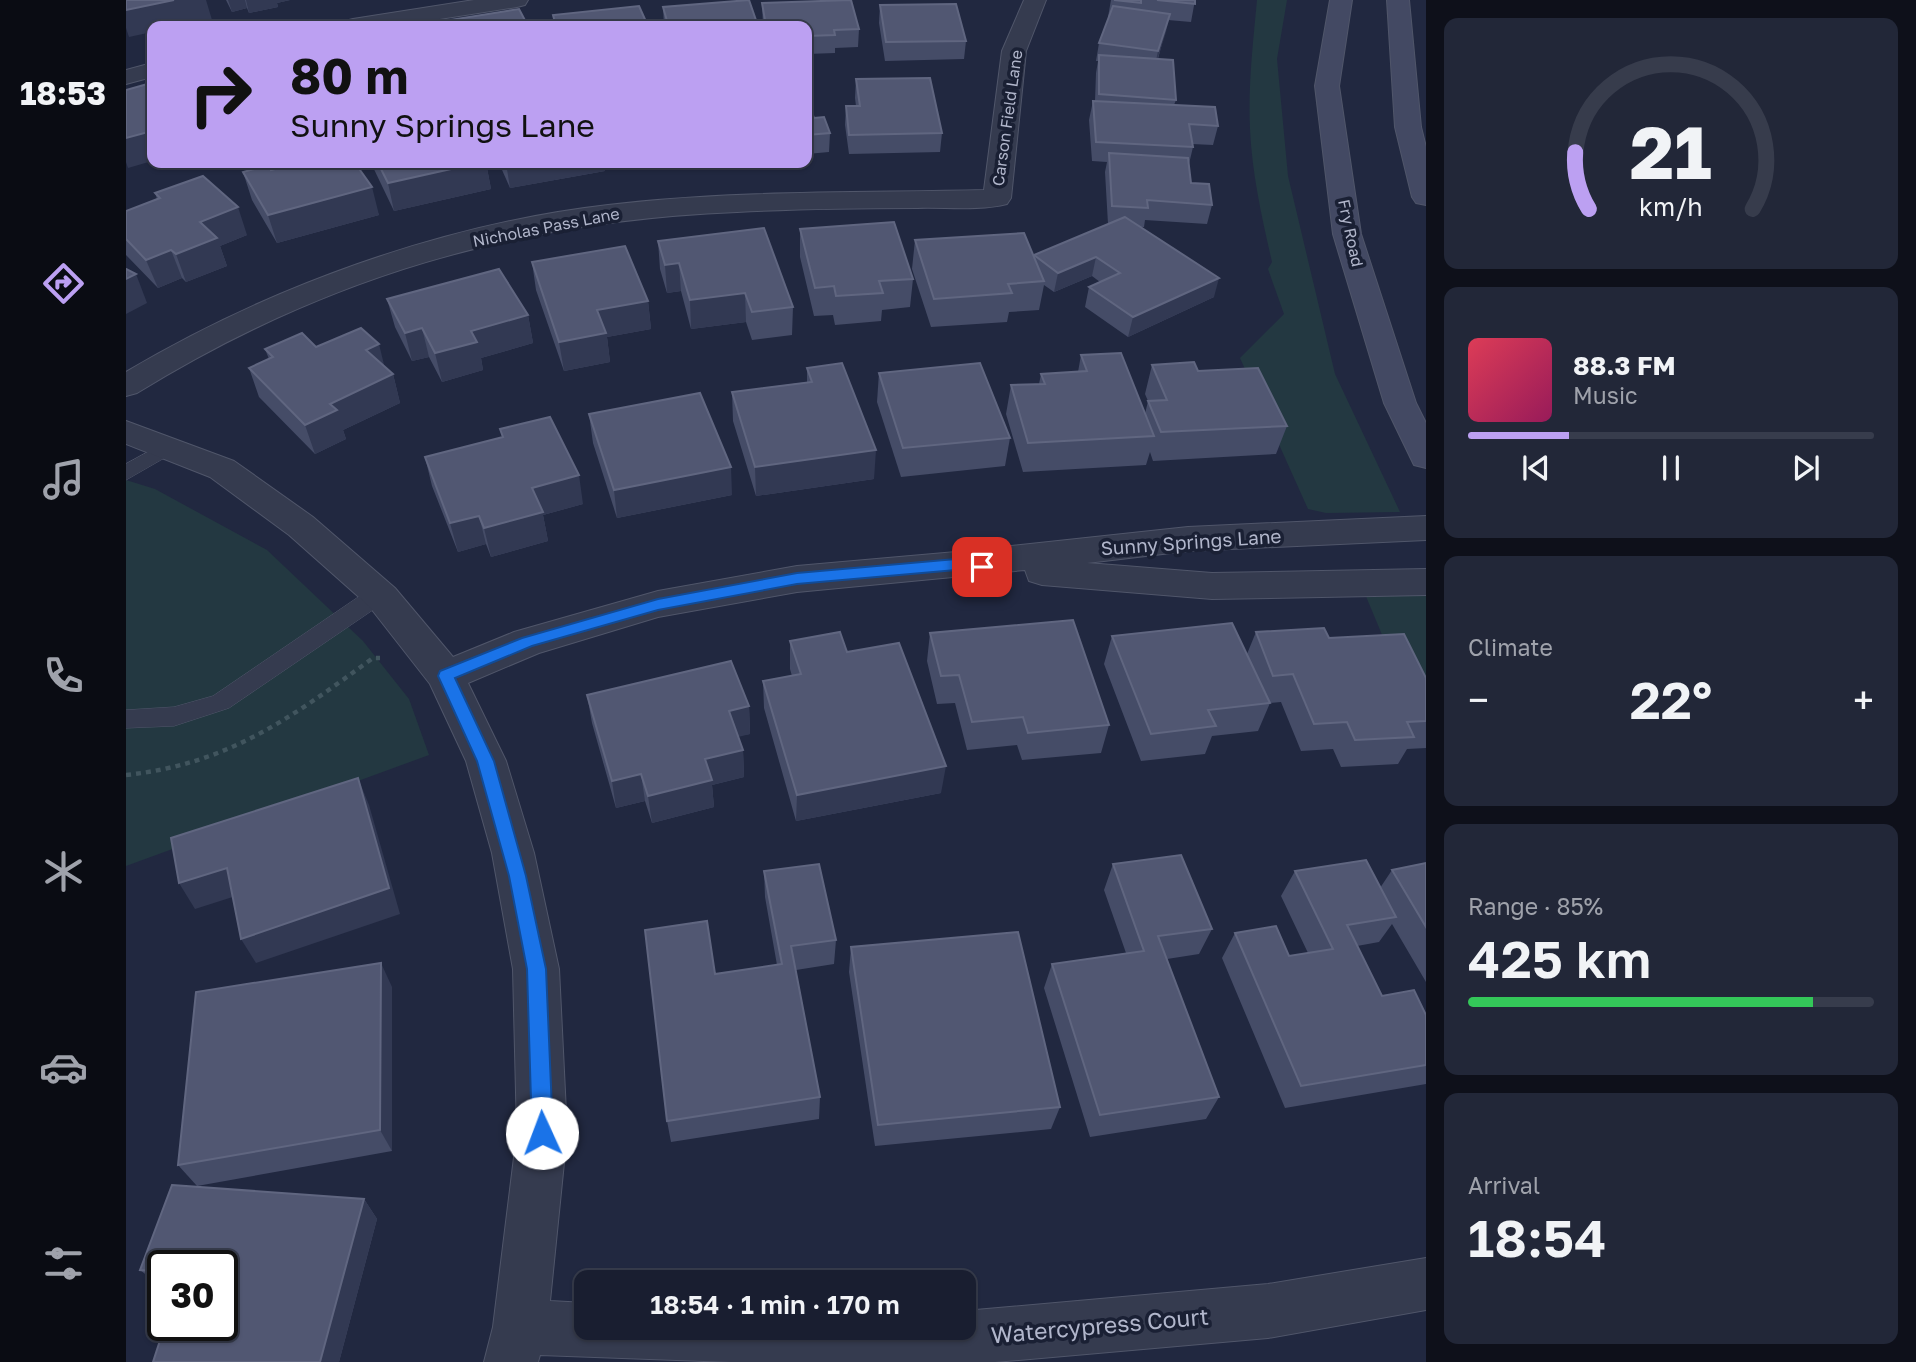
<!DOCTYPE html>
<meta charset="utf-8">
<style>
body{margin:0;font-family:"Golos Text",sans-serif;background:#222738;color:#f1f3f6;height:100vh;display:flex;flex-direction:column;font-size:26px;white-space:nowrap}
*{box-sizing:border-box;margin:0}
p{font-size:23px;color:#9fa2ab}
.icon{flex:none;width:38px;height:38px;fill:none;stroke:currentColor;stroke-width:2;stroke-linecap:round;stroke-linejoin:round}
.map{position:relative;flex:1;overflow:hidden}
.sheet{display:flex;flex-direction:column;gap:18px;padding:18px;background:#0e101a;width:490px}
.sheet>*{flex:none}
.hud{position:absolute;left:21px;top:21px;width:665px;height:147px;border-radius:14px;box-shadow:0 2px 5px #0004,0 0 0 2px #373c4c;background:#bca0f2;color:#111;overflow:hidden}
.speed{position:absolute;left:21px;top:1250px;display:flex;gap:14px;font-size:35px;font-weight:700;text-align:center}
.speed>*{display:grid;place-content:center;width:91px;height:91px;border-radius:50%;background:#191e30;box-shadow:0 2px 5px #0004,0 0 0 2px #373c4c;line-height:1}
.speed .limit{border:4px solid #111;border-radius:10px;background:#fff;color:#111}
.pin{position:absolute;display:grid;place-items:center;width:60px;height:60px;color:#fff;margin:-30px;border-radius:14px;box-shadow:0 4px 10px #0006}
.me{position:absolute;width:77px;margin:-38px;rotate:358deg;stroke-linejoin:round;filter:drop-shadow(0 0 5px #0008)}
.turn{display:flex;align-items:center;gap:24px;height:147px;padding:0 28px;font-size:32px}
.turn .icon{width:91px;height:91px;stroke-width:2.5}
.turn b{display:block;font-size:49px;line-height:60px}
.big{font-size:52px;font-weight:600;line-height:1.1}
.sheet .tile{flex:1;display:flex;flex-direction:column;justify-content:center;gap:10px;min-width:0;padding:0 24px;border-radius:14px;background:#222738}
.sheet .dial{align-items:center;gap:0}
.dial svg{height:182px;overflow:visible;fill:none;stroke:#373c4c;stroke-width:7;stroke-linecap:round;text-anchor:middle}
.dial text{fill:#f1f3f6;stroke:none}
.song{display:flex;align-items:center;gap:21px}
.cover{width:84px;height:84px;border-radius:10px;background:linear-gradient(135deg,hsl(350 70% 55%),hsl(330 70% 35%))}
.played{height:7px;border-radius:4px;background:linear-gradient(90deg,#bca0f2 25%,#373c4c 25%)}
.keys{display:flex;justify-content:space-around;direction:ltr}
.heat{display:flex;justify-content:space-between;align-items:center;font-size:38px;direction:ltr}
.charge{height:10px;border-radius:5px;background:linear-gradient(90deg,#34c759 85%,#373c4c 0)}
.trip{position:absolute;left:448px;top:1270px;width:402px;height:70px;border-radius:14px;background:#191e30;box-shadow:0 2px 5px #0004,0 0 0 2px #373c4c;font-weight:600;line-height:70px;text-align:center}
main{display:flex;flex:1;min-height:0}
.dock{display:flex;flex-direction:column;width:126px;justify-content:space-around;align-items:center;background:#0a0c13;color:#9fa2ab}
.dock .icon{width:49px;height:49px}
.dock .selected{color:#bca0f2}
.dock b{font-size:32px;color:#f1f3f6}
.map>svg:first-child{display:block}
</style>
<main>
<nav class="dock">
<b>18:53</b>
<svg class="icon selected" aria-label="directions" viewBox="0 0 24 24"><path d="M12 3l9 9-9 9-9-9zM9 14v-3h6M13 9l2 2-2 2"/></svg>
<svg class="icon" aria-label="music" viewBox="0 0 24 24"><path d="M9 18V5l10-2v13"/><circle cx="6" cy="18" r="3"/><circle cx="16" cy="16" r="3"/></svg>
<svg class="icon" aria-label="phone" viewBox="0 0 24 24"><path d="M5 4h4l2 5-3 2q2 4 5 5l2-3 5 2v4C11 20 4 13 5 4z"/></svg>
<svg class="icon" aria-label="climate" viewBox="0 0 24 24"><path d="M12 3v18M4 7l16 10M4 17L20 7"/></svg>
<svg class="icon" aria-label="car" viewBox="0 0 24 24"><path d="M5 17H2v-5l4-1 3-4h7l3 4 3 1v5h-3M9 17h6M6 11h13"/><circle cx="7" cy="17" r="2"/><circle cx="17" cy="17" r="2"/></svg>
<svg class="icon" aria-label="filters" viewBox="0 0 24 24"><path d="M4 7h16M4 17h16"/><circle cx="9" cy="7" r="2"/><circle cx="15" cy="17" r="2"/></svg>
</nav>
<div class="map">
<svg width="1300" height="1362" viewBox="0 0 1300 1362">
<rect width="100%" height="100%" fill="#212840"/>
<!-- green -->
<g fill="#233841">
<path d="M1131,0H1161L1151,59L1162,176L1209,374L1274,512L1200,513L1182,509L1114,358L1158,314L1142,269L1146,262C1136,218 1126,174 1124,129C1122,86 1127,43 1131,0Z"/>
<path d="M0,480L29,489L141,550L237,641L283,699L303,755L0,866Z"/>
<path d="M1300,593V740L1239,594Z"/>
</g>
<g fill="none" stroke-linecap="round" stroke-linejoin="round">
<!-- lane casing -->
<g stroke="#50566a" stroke-width="1">
<g id="lane">
<path d="M40,442L47,443L50,448L47,453L0,480V464Z"/>
<path d="M252,587L260,589L263,595L260,601L103,708L48,726L0,728V710L48,707L87,696L244,589Z"/>
</g>
</g>
<!-- street casing -->
<g stroke="#50566a" stroke-width="2">
<g id="street">
<path d="M348,0H402L399,5L391,7L269,26H216L219,21L227,19Z"/>
<path d="M898,0H920L900,51L885,198L881,204C853,211 820,207 791,208C731,208 671,209 611,212C391,221 199,277 11,393L0,396V372C143,287 316,224 482,205C607,190 733,193 858,190L876,51Z"/>
<path d="M26,63V77L0,84V70Z"/>
<path d="M0,421L108,461L187,517L269,588L327,657L388,632L532,591L671,566L830,552L1062,527L1300,516V540L1062,551L961,563L1086,573L1300,569V595L1086,599L916,585L903,581L899,570L671,592L532,617L413,653L342,683L380,761L408,853L433,969L441,1133L424,1301L460,1303V1328H838V1311L1142,1284L1300,1258V1310L1142,1338L869,1362H605L414,1355L412,1362H358L367,1327L391,1133L387,969L366,853L340,761L304,684L243,606L163,535L84,477L0,444Z"/>
</g>
</g>
<!-- secondary casing -->
<g stroke="#50566a" stroke-width="2">
<g id="secondary">
<path d="M1204,0H1226L1213,86L1235,234L1290,403L1300,423V468L1288,465L1258,403L1207,234L1189,86Z"/>
<path d="M1261,0H1283L1295,127L1300,147V205L1290,203L1286,197L1269,127Z"/>
</g>
</g>
<!-- path -->
<path stroke="#41555e" stroke-width="4.5" stroke-dasharray="5 5" stroke-linecap="butt" d="M0,775C103,764 166,717 247,658H254"/>
<!-- lane -->
<use href="#lane" fill="#353b4f" fill-rule="evenodd"/>
<!-- street -->
<use href="#street" fill="#353b4f" fill-rule="evenodd"/>
<!-- secondary -->
<use href="#secondary" fill="#434963" fill-rule="evenodd"/>
</g>
<!-- wall -->
<g fill="#454c67">
<path d="M100,0H164L151,3L152,7L123,13L121,8L106,12Z"/>
<path d="M985,0H1069L1065,22L1042,20L1032,59L1050,100L1048,105L1092,126L1087,145L1066,144L1067,147L1063,164L1065,183L1086,205L1081,224L1019,220L1018,227H1014L1088,297L1002,337L959,307L963,287L974,282L966,276L928,292L918,285L913,310L883,312L881,322L805,327L786,269L789,240L908,256L982,224L979,172L981,162L966,161L963,120L967,101H969L970,73L972,61H970L973,43L983,18L982,17Z"/>
<path d="M636,3L733,29L732,47L709,48V53L681,54V26H637Z"/>
<path d="M754,5L840,41L838,59L759,61L753,23Z"/>
<path d="M537,7L632,26H538Z"/>
<path d="M730,79L816,133L814,152L723,154L719,125L720,106H730L729,98Z"/>
<path d="M681,98L688,118L704,133L703,152L681,154Z"/>
<path d="M165,163H229L253,215L151,243L126,200L117,172L145,170L165,165Z"/>
<path d="M245,163H360L365,189L268,211Z"/>
<path d="M373,163H479V171L384,188Z"/>
<path d="M29,193L121,235L94,246L101,266L60,282L56,278L32,288L0,255V211L31,199Z"/>
<path d="M674,229L787,279L784,307L756,310L755,321L709,325L707,315L688,316L674,257Z"/>
<path d="M532,241L667,307L666,335L626,340L620,322L565,329L555,291L541,293L534,269Z"/>
<path d="M406,262L522,301L525,329L481,337L484,362L438,371L410,290Z"/>
<path d="M261,299L402,315L407,343L355,358L357,370L316,382L303,357L286,361L269,327Z"/>
<path d="M190,347L259,368L267,374L274,403L217,430L220,439L189,454L133,397L123,368L143,359L139,349Z"/>
<path d="M955,355L1019,414L1022,401L1019,394L1026,365L1072,371L1161,426L1150,454L1027,461L1024,452L1020,465L897,472L880,414L885,385L913,384L915,374L952,372Z"/>
<path d="M681,368L748,479L630,496L607,421L606,392L681,382Z"/>
<path d="M753,373L884,438L879,466L775,477L751,402Z"/>
<path d="M463,414L606,495L491,518L467,443Z"/>
<path d="M374,429L457,504L417,515L422,541L365,557L360,544L332,552L306,486L299,457L376,437Z"/>
<path d="M1130,632L1203,638L1300,678V748L1281,749L1272,764L1215,767L1207,749L1175,751L1155,702L1144,703L1132,731L1086,736L1079,754L1015,761L978,664L986,636L1121,654Z"/>
<path d="M804,633L983,725L975,753L896,760L891,745L841,750L829,703L811,704L801,661Z"/>
<path d="M664,641L721,652L815,793L670,821L638,708L637,681L666,676L664,669Z"/>
<path d="M461,695L623,706L624,734L612,736L617,750L618,777L586,785L588,807L526,823L519,801L490,808L466,723Z"/>
<path d="M1300,863V982L1266,924L1253,942L1231,946L1256,996L1300,1015V1084L1159,1108L1096,958L1109,933L1163,956L1182,953L1155,896L1169,871L1254,888L1266,870Z"/>
<path d="M987,864L1086,929L1073,954L1041,959L1093,1097L1080,1119L964,1137L918,988L926,964L1000,953L978,890Z"/>
<path d="M638,871L710,940L708,964L670,970L694,1097L693,1119L545,1142L541,1121L589,974L651,965L639,897Z"/>
<path d="M725,947L934,1107L925,1129L749,1146L723,972Z"/>
<path d="M266,987V1151L71,1186L52,1165Z"/>
<path d="M46,1185L238,1199L251,1219L213,1362H27L39,1325H96V1265H37V1288L14,1270Z"/>
</g>
<!-- shaded-wall -->
<g fill="#323953">
<path d="M48,0H80L86,20L55,26H26V32L3,37L0,28V10Z"/>
<path d="M102,0H119L121,8L106,12Z"/>
<path d="M120,0H164L151,3L152,7L123,13Z"/>
<path d="M1044,14L1040,32L1028,70L1032,51Z"/>
<path d="M26,131V161L2,168L0,162V138Z"/>
<path d="M352,163H360L365,189L268,211L262,183Z"/>
<path d="M380,163H479V171L384,188Z"/>
<path d="M497,163H552L498,169Z"/>
<path d="M246,187L253,215L151,243L142,215Z"/>
<path d="M112,207L121,235L94,246L101,266L60,282L50,254L74,222Z"/>
<path d="M45,250L56,278L32,288L20,260Z"/>
<path d="M970,257L966,276L928,292L932,273Z"/>
<path d="M553,263L555,291L541,293L539,265Z"/>
<path d="M10,274L21,303L0,314V279Z"/>
<path d="M1093,278L1088,297L1002,337L1007,317Z"/>
<path d="M619,293L620,322L565,329L564,300Z"/>
<path d="M522,301L525,329L481,337L484,362L438,371L433,342L471,310Z"/>
<path d="M402,315L407,343L355,358L357,370L316,382L309,353L345,331Z"/>
<path d="M296,328L303,357L286,361L279,333Z"/>
<path d="M253,344L260,373L240,350Z"/>
<path d="M267,374L274,403L217,430L220,439L189,454L179,425L204,404Z"/>
<path d="M750,450L748,479L630,496L629,467Z"/>
<path d="M605,467L606,495L491,518L488,490Z"/>
<path d="M453,475L457,504L417,515L422,541L365,557L358,528L406,488Z"/>
<path d="M353,516L360,544L332,552L324,523Z"/>
<path d="M623,706L624,734L604,739L603,711Z"/>
<path d="M617,750L618,777L586,785L588,807L526,823L522,796L579,759Z"/>
<path d="M820,766L815,793L670,821L671,795Z"/>
<path d="M515,774L519,801L490,808L486,781Z"/>
<path d="M232,778L243,805L274,914L130,963L115,939Z"/>
<path d="M101,868L116,894L69,909L53,883Z"/>
<path d="M255,963L266,987V1151L254,1130Z"/>
<path d="M238,1199L251,1219L213,1362H194Z"/>
</g>
<!-- building -->
<g fill="#515772" stroke="#606680" stroke-width="2">
<path d="M0,0H48L0,10Z"/>
<path d="M623,0L632,26H551L549,20L541,21L537,7Z"/>
<path d="M725,0L733,29L708,30L709,35L681,36V26H640L636,3Z"/>
<path d="M988,0H1015V3Z"/>
<path d="M1031,0H1069V4Z"/>
<path d="M830,4L840,41L760,42L754,5Z"/>
<path d="M513,6L522,26H430L427,15Z"/>
<path d="M987,6L1044,14L1032,51L973,43Z"/>
<path d="M393,9L402,26H320L318,21Z"/>
<path d="M973,55L1047,60L1050,100L973,94Z"/>
<path d="M804,78L816,133L723,135L720,106H734L730,79Z"/>
<path d="M25,83L26,85V131L0,138V90Z"/>
<path d="M681,98L688,118L698,117L704,133L681,135Z"/>
<path d="M967,101L1089,107L1092,126L1063,124L1067,147L970,142Z"/>
<path d="M983,153L1062,158L1065,183L1083,184L1086,205L1021,200L1022,208L986,206Z"/>
<path d="M167,163H229L246,187L142,215L117,172L142,165L145,170L168,164Z"/>
<path d="M252,163H352L262,183Z"/>
<path d="M77,176L112,207L74,222L91,238L50,254L45,250L20,260L0,239V211L34,198L29,193Z"/>
<path d="M999,217L1093,278L1007,317L963,287L994,273L970,257L932,273L908,255Z"/>
<path d="M768,222L787,279L753,281L757,293L710,296L708,286L689,288L674,229Z"/>
<path d="M638,228L667,307L626,312L619,293L564,300L553,263L539,265L532,241Z"/>
<path d="M898,233L918,281L882,284L886,293L808,299L789,240Z"/>
<path d="M499,246L522,301L471,310L480,333L433,342L406,262Z"/>
<path d="M0,269L10,274L0,279Z"/>
<path d="M373,269L402,315L345,331L351,342L309,353L296,328L279,333L261,299Z"/>
<path d="M235,328L253,344L240,350L267,374L204,404L211,410L179,425L123,368L147,357L139,349L176,333L190,347Z"/>
<path d="M995,353L1028,436L902,443L885,385L919,384L915,374L961,371L955,355Z"/>
<path d="M1068,362L1072,371L1132,368L1161,426L1035,432L1022,401L1041,400L1026,365Z"/>
<path d="M716,363L750,450L629,467L606,392L686,382L681,368Z"/>
<path d="M854,363L884,438L777,448L753,373Z"/>
<path d="M574,393L605,467L488,490L463,414Z"/>
<path d="M424,417L453,475L406,488L417,512L358,528L353,516L324,523L299,457L377,437L374,429Z"/>
<path d="M947,620L983,725L902,733L897,717L846,722L833,675L815,676L804,633Z"/>
<path d="M1106,623L1144,703L1082,710L1090,726L1025,734L986,636Z"/>
<path d="M1198,628L1203,638L1278,634L1300,678V721L1281,722L1288,737L1229,740L1221,722L1188,724L1167,674L1147,676L1130,632Z"/>
<path d="M714,632L721,652L773,643L820,766L671,795L637,681L675,674L664,641Z"/>
<path d="M605,661L623,706L603,711L617,750L579,759L586,780L522,796L515,774L486,781L461,695Z"/>
<path d="M232,778L263,888L115,939L101,868L53,883L45,838Z"/>
<path d="M1055,855L1086,929L1032,936L1093,1097L974,1115L926,964L1018,951L987,864Z"/>
<path d="M1240,860L1270,917L1221,925L1256,996L1288,990L1300,1015V1065L1175,1086L1109,933L1150,926L1163,956L1207,949L1169,871Z"/>
<path d="M1300,863V927L1266,870Z"/>
<path d="M693,864L710,940L665,946L694,1097L541,1121L519,930L581,921L589,974L656,964L638,871Z"/>
<path d="M892,932L934,1107L752,1125L725,947Z"/>
<path d="M255,963L254,1130L52,1165L70,992Z"/>
<path d="M46,1185L238,1199L194,1362H27L39,1325H96V1265H37V1272L14,1270Z"/>
</g>
<!-- route -->
<path fill="#1a73e8" stroke="#114b97" stroke-width="2" d="M830,559L856,562L863,567L856,572L830,570L671,584L532,610L406,646L329,678L368,761L400,876L420,969L427,1133L424,1140L416,1143L409,1140L406,1133L401,969L383,876L351,761L312,676L314,671L396,638L532,599L671,573Z"/>
<g text-anchor="middle" stroke-width="7" stroke-linejoin="round" paint-order="stroke">
<!-- far-street labels -->
<g font-size="16" fill="#b1b6cb" stroke="#1a2034">
<text transform="translate(881 118) rotate(-82)" y="6">Carson Field Lane</text>
<text transform="translate(420 227) rotate(-11)" y="6">Nicholas Pass Lane</text>
<text transform="translate(1225 233) rotate(78)" y="6">Fry Road</text>
</g>
<!-- street labels -->
<g font-size="19" fill="#b1b6cb" stroke="#1a2034">
<text transform="translate(1065 542) rotate(-4)" y="7">Sunny Springs Lane</text>
</g>
<!-- near-street labels -->
<g font-size="23" fill="#b1b6cb" stroke="#1a2034">
<text transform="translate(974 1326) rotate(-5)" y="8">Watercypress Court</text>
</g>
</g>
</svg>
<div class="speed"><div class="limit">30</div></div>
<div class="pin" style="left:856px;top:567px;background:#d93025"><svg class="icon" aria-label="arrive" viewBox="0 0 24 24"><path d="M6 21V4h12l-3 4 3 4H6"/></svg></div>
<svg class="me" style="left:416px;top:1133px" viewBox="-20 -20 40 40"><circle r="19" fill="#fff"/><path d="M0-13L10 11 0 6-10 11z" fill="#1a73e8"/></svg>
<div class="trip">18:54 · 1 min · 170 m</div>
<div class="hud">
<div class="turn"><svg class="icon" aria-label="right" viewBox="0 0 24 24"><path d="M7 20v-9h11M14 6l5 5-5 5"/></svg><div><b>80 m</b>Sunny Springs Lane</div></div>
</div>
</div>
<section class="sheet">
<div class="tile dial"><svg viewBox="0 0 100 80">
<path d="M14 69A42 42 0 1 1 86 69"/>
<path d="M14 69A42 42 0 0 1 8 44" stroke="#bca0f2"/>
<text x="50" y="56" font-size="32" font-weight="700">21</text>
<text x="50" y="72" font-size="11">km/h</text>
</svg></div>
<div class="tile">
<div class="song"><i class="cover"></i><div><b>88.3 FM</b><p>Music</p></div></div>
<div class="played"></div>
<div class="keys"><svg class="icon" aria-label="previous" viewBox="0 0 24 24"><path d="M18 5L8 12l10 7zM5 5v14"/></svg><svg class="icon" aria-label="pause" viewBox="0 0 24 24"><path d="M8 5v14M16 5v14"/></svg><svg class="icon" aria-label="next" viewBox="0 0 24 24"><path d="M6 5l10 7-10 7zM19 5v14"/></svg></div>
</div>
<div class="tile"><p>Climate</p>
<div class="heat"><a>−</a><b class="big">22°</b><a>+</a></div>
</div>
<div class="tile"><p>Range · 85%</p><b class="big">425 km</b><div class="charge"></div></div>
<div class="tile"><p>Arrival</p><b class="big">18:54</b></div>
</section>
</main>
